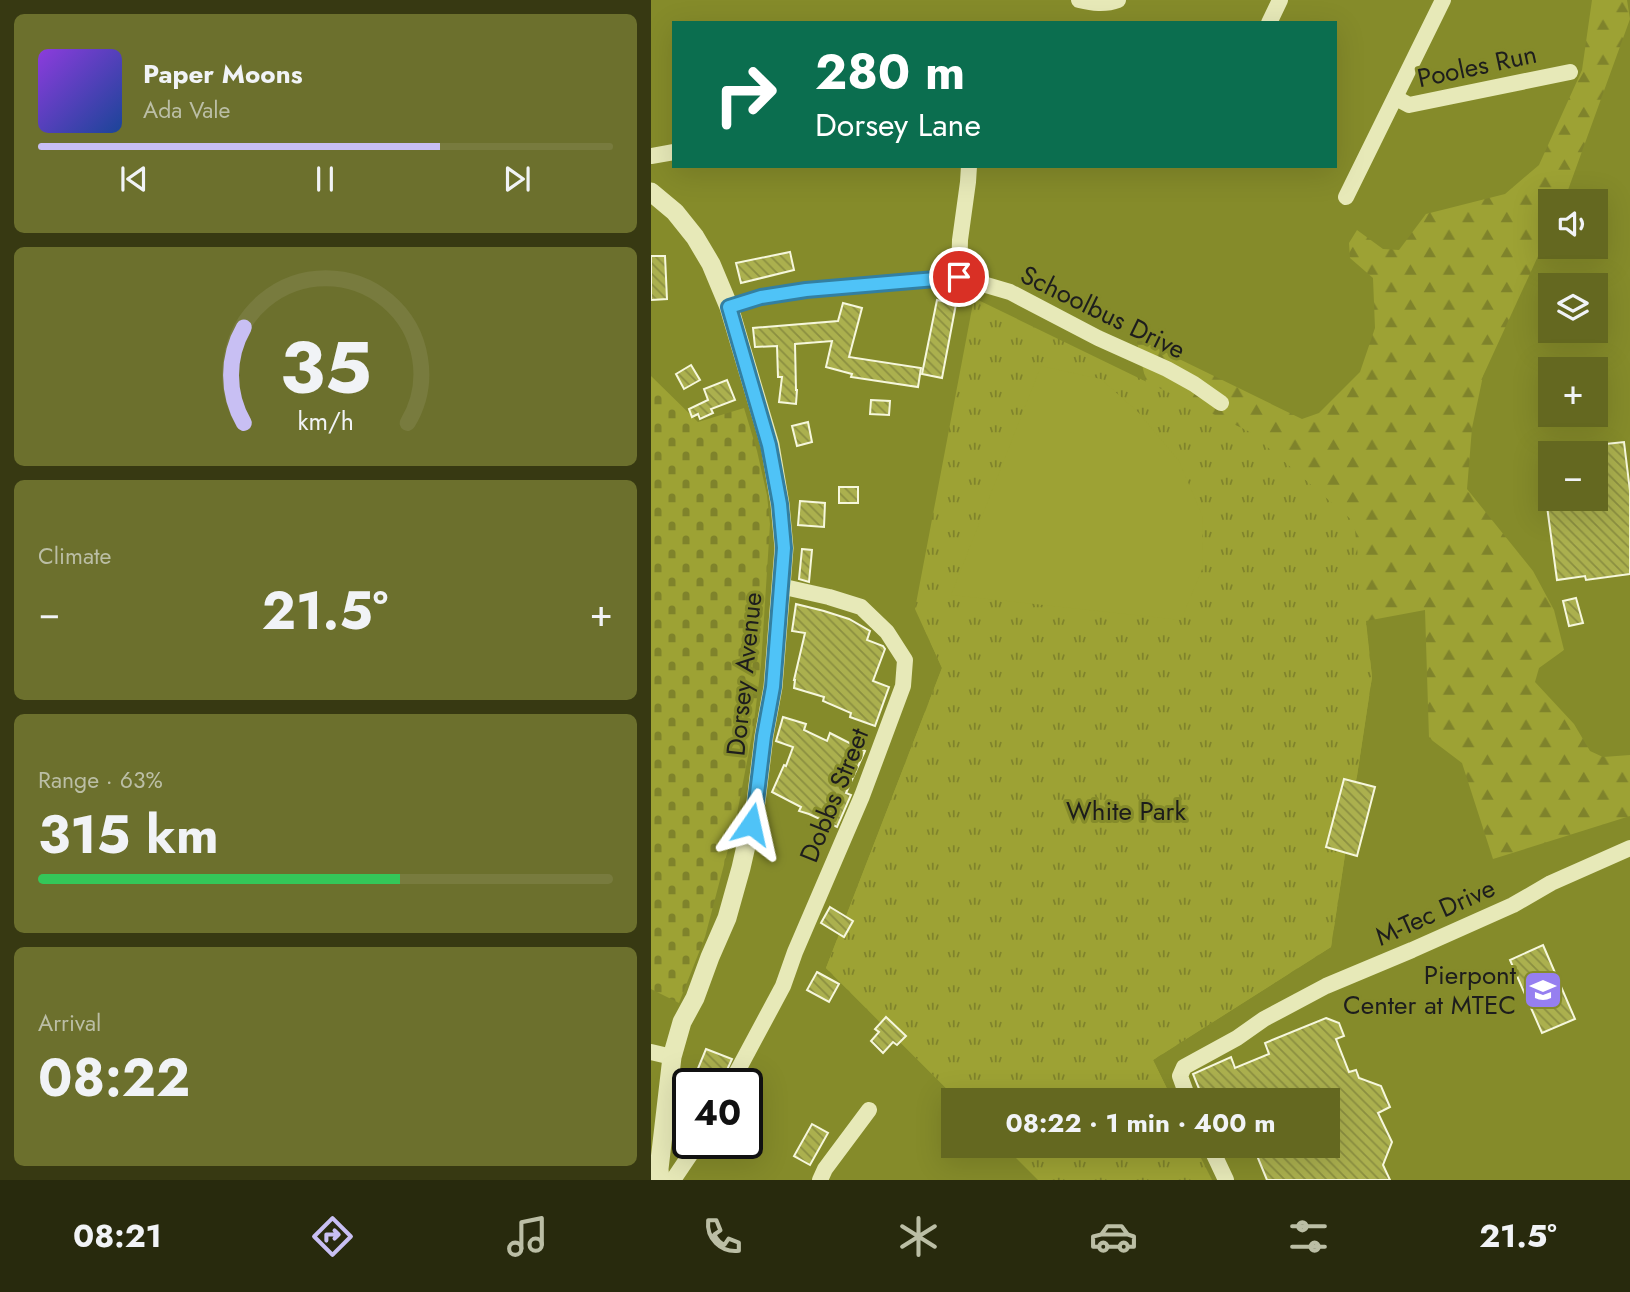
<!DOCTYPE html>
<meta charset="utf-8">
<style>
body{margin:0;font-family:Jost,sans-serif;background:#6c702d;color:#f1f3f6;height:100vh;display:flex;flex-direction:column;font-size:26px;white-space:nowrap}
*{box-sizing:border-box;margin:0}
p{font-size:23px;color:#bbbea5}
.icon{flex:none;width:38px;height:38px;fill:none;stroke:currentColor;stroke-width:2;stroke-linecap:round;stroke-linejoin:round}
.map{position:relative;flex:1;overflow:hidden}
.side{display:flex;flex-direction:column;gap:14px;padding:14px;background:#373912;width:651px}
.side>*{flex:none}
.guide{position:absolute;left:21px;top:21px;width:665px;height:147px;border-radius:0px;box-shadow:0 7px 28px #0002;background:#0b6e4f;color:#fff;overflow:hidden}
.tools{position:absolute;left:887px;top:189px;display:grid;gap:14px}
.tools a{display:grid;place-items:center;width:70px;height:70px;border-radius:0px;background:#646820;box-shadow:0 7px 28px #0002;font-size:35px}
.speed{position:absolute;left:21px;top:1068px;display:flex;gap:14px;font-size:35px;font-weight:700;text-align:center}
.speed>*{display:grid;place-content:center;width:91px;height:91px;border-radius:50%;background:#646820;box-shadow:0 7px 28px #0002;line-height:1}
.speed .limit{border:4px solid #111;border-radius:10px;background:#fff;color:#111}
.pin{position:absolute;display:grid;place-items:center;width:60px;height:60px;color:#fff;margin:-30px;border:4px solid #fff;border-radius:50%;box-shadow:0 2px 7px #0007}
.me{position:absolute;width:77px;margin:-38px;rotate:11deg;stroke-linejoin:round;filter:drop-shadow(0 0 5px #0008)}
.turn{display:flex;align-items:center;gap:24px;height:147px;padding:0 28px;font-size:32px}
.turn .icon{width:91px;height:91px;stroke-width:2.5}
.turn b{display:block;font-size:49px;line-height:60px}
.big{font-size:52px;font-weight:700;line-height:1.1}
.side .widget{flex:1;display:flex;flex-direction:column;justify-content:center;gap:10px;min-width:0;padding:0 24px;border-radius:10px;background:#6c702d}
.side .dial{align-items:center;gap:0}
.dial svg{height:182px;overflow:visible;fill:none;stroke:#787b3e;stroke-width:7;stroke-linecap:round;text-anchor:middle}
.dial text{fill:#f1f3f6;stroke:none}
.song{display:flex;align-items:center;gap:21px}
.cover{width:84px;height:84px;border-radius:10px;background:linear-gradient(135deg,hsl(270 70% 55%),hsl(220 70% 35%))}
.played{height:7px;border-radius:4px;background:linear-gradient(90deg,#c8bff3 70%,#787b3e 70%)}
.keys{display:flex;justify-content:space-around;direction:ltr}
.heat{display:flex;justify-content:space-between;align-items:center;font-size:38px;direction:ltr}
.charge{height:10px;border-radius:5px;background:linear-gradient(90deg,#34c759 63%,#787b3e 0)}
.trip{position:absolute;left:290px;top:1088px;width:399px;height:70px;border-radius:0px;background:#646820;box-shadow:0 7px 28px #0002;font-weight:700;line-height:70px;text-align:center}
.tab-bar{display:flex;height:112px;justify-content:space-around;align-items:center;background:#282a0d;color:#bbbea5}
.tab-bar .icon{width:49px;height:49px}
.tab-bar .active{color:#c8bff3}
.tab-bar b{font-size:32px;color:#f1f3f6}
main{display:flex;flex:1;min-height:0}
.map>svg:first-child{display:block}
</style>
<main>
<section class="side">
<div class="widget">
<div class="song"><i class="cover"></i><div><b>Paper Moons</b><p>Ada Vale</p></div></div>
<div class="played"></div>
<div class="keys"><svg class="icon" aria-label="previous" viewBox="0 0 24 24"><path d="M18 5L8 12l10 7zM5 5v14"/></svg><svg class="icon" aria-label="pause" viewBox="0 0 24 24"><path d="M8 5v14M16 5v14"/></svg><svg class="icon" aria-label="next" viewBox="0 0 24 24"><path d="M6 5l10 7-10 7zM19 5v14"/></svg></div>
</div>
<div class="widget dial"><svg viewBox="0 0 100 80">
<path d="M14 69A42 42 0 1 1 86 69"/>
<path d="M14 69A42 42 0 0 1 14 27" stroke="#c8bff3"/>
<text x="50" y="56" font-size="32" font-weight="700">35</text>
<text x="50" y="72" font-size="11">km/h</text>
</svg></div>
<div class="widget"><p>Climate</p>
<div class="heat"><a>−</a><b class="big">21.5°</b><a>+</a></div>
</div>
<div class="widget"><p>Range · 63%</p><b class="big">315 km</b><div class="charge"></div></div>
<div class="widget"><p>Arrival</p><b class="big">08:22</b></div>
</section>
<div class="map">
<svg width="979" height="1180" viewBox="0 0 979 1180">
<defs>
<pattern id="forest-firs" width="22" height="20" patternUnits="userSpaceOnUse" patternTransform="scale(1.75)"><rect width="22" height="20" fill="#9da234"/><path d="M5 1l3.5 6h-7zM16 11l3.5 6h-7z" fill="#7f832b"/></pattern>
<pattern id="cemetery-stones" width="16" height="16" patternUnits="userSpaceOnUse" patternTransform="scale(1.75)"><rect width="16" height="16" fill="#9da234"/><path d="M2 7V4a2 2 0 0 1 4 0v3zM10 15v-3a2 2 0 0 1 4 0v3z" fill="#7f832b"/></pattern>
<pattern id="park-tufts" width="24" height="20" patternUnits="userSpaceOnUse" patternTransform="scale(1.75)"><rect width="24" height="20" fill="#9da234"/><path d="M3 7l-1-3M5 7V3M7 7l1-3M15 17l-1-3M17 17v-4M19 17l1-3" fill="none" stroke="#7f832b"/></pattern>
<pattern id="building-back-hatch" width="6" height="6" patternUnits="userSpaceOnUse" patternTransform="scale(1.75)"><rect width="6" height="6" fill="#abb04e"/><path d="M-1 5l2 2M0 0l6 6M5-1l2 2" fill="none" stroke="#8b8f40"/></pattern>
</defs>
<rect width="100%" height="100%" fill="#858b2a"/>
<!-- forest -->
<path fill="url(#forest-firs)" d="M941,0H976L979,19L913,201H900L899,230L832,376L821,428L816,489L882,571L903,610L913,650L888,668L884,682L923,724L939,751L952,757L979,755V816L842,859L811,763L778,738L774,610L715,621L721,677L680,947L502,1060L522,1101H308L175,968L291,668L273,628L488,413L495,382L485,338L651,419L668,413L709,372L724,328L722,278L699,258L698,243L706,230L732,249L748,250L775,214L854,194L888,165L931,70Z"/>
<!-- cemetery -->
<path fill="url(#cemetery-stones)" d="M0,376L47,422L93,408L106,451L116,495L119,524L110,665L102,730L85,819L54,937L28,1003L0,989Z"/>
<!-- park -->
<g fill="url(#park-tufts)">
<path d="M323,298L599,432L703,522L721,677L680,947L502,1060L522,1101H308L175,968L291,668L264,609Z"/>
<path d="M353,1146H544L561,1180H387Z"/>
</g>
<!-- pitch -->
<path fill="#9da234" d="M390,366L450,379L488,413L528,461L551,515L552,567L530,620L300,595Z"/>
<!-- building -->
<g fill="url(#building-back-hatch)" stroke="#f6f7dc" stroke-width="2">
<path d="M139,252L143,270L90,283L85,263Z"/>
<path d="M0,256H14L16,299L0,300Z"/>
<path d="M286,300L305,304L291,378L271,374Z"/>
<path d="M192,303L211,308L198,357L270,368L267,387L200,377L201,374L175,367L181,341L144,344L145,390H146L145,404L128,402L131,377H127L126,346L104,347L102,328L187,321Z"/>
<path d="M40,365L49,380L33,389L25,374Z"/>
<path d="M76,380L84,400L60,409L62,413L49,419L47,414L41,417L38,409L57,400L53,389Z"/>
<path d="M220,400L239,401L238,415L219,414Z"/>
<path d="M157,422L161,442L146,446L141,426Z"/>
<path d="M973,442L979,491V574L935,580L934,576L906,580L895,499H945V445Z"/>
<rect x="188" y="487" width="19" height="16"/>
<path d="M149,501L174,503L173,527L147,525Z"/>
<path d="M151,549L161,550L158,582L148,579Z"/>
<path d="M925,598L932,623L918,626L912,601Z"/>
<path d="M145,604L173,611L198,619L219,631L216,640L232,646L234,649L222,681L238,687L224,726L199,717L200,713L172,701L173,697L143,688L144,680H143L154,633L141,631Z"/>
<path d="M132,717L155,724L153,730L176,741L179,733L214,751L195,793L200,795L186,827L158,814L148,811L150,807L121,792L133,765L135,766L142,747L125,741Z"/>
<path d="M693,779L724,787L706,856L675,847Z"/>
<path d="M179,907L202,921L193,937L170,923Z"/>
<path d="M892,945L924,1019L891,1033L859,960Z"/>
<path d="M166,972L188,984L178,1002L156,990Z"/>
<path d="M235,1017L255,1036L246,1045L242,1042L232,1053L220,1041L228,1032L224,1029Z"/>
<path d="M675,1018L688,1023L693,1036L685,1039L698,1072L705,1070L708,1078L730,1086L739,1107L727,1113L741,1142L732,1165L739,1180H616L602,1146H677V1101H553L542,1074L580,1057L584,1068L618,1054L614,1043Z"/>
<path d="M55,1049L81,1059L70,1083H41Z"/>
<path d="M161,1124L177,1133L159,1165L143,1156Z"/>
</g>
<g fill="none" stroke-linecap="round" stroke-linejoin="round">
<!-- minor -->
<g stroke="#e7e9b8" stroke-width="16">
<path d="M428,0C441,3 454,5 467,0"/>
<path d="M618,23L629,0"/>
<path d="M745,98L758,105L919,72"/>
<path d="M0,156L23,152"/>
<path d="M695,197L792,0"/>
<path d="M308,277L309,240L317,182L318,166"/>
<path d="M78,307L110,297L155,290L308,277L359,292L447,338L516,369L543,384L570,403"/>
<path d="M0,1052L21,1057"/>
<path d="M80,1083L132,986L144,952L211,796L252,686L254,660L236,632L210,607L178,597L129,586"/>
<path d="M538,1101L529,1076L533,1067L586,1038L613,1019L675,986L761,950L862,905L900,883L979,848"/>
<path d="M559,1146L575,1180"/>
<path d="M22,1180L47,1143"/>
<path d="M169,1180L174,1169L218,1110"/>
</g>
<!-- tertiary -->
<path stroke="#e7e9b8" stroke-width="19" d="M0,192L24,212L44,237L60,264L78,307L119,445L129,504L133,548L122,687L113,736L105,802L90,868L76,918L59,957L44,998L31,1022L21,1057L8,1169L9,1180"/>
</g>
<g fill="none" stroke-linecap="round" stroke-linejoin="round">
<!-- route casing -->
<g stroke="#337fa1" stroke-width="18">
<path id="route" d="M100,824L105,802L113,736L122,687L133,548L129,504L118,445L78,307L110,297L155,290L308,277"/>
</g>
<!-- route -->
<use href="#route" stroke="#4fc3f7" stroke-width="12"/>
</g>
<!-- icons -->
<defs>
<g id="university-square" transform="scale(2.0125)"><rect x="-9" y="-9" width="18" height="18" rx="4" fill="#967ff0" stroke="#858b2a"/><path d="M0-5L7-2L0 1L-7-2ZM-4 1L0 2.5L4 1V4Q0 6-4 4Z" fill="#fff"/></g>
</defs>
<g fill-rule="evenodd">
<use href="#university-square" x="892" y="990"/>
</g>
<g text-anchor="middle" stroke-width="6" stroke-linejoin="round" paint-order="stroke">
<!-- street labels -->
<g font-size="26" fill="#1d1d1d" stroke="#858b2a">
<text transform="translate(826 66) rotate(-12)" y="9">Pooles Run</text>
<text transform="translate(452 312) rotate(26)" y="9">Schoolbus Drive</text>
<text transform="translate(93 674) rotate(-84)" y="9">Dorsey Avenue</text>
<text transform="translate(183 795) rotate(-68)" y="9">Dobbs Street</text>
<text transform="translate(784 912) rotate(-24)" y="9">M-Tec Drive</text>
</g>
<!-- park labels -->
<g font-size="26" fill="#1c1c1b" stroke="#858b2a">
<text x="475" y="820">White Park</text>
</g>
<!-- poi labels -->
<g font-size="26" fill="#1d1d1d" stroke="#858b2a" text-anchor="end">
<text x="865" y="984">Pierpont<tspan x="865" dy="30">Center at MTEC</tspan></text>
</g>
</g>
</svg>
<div class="tools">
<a><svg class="icon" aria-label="sound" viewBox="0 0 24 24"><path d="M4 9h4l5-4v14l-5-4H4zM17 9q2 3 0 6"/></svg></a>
<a><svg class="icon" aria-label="layers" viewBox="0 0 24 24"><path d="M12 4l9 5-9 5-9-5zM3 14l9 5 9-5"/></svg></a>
<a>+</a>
<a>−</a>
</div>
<div class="speed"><div class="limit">40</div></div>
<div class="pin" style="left:308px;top:277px;background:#d93025"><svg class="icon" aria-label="arrive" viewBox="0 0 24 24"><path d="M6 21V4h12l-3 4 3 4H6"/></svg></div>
<svg class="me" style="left:100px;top:824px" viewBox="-20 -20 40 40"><path d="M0-17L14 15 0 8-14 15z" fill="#4fc3f7" stroke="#fff" stroke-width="4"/></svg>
<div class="trip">08:22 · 1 min · 400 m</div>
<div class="guide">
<div class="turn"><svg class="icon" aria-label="right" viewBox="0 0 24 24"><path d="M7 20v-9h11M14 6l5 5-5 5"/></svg><div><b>280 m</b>Dorsey Lane</div></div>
</div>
</div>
</main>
<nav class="tab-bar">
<b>08:21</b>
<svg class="icon active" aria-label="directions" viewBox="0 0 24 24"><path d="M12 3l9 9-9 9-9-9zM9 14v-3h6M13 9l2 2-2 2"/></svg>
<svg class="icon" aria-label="music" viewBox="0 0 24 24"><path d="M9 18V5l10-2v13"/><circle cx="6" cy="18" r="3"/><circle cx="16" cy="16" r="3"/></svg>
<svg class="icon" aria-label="phone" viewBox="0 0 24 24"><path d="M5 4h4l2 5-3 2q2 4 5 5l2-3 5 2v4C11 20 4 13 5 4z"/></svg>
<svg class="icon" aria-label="climate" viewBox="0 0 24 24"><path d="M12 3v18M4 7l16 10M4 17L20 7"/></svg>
<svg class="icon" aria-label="car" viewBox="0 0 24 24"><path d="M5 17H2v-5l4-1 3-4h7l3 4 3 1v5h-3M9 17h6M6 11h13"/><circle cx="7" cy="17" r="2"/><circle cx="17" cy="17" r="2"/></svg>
<svg class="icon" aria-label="filters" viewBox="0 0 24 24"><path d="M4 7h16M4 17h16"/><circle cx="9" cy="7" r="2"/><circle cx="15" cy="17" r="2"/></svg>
<b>21.5°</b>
</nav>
